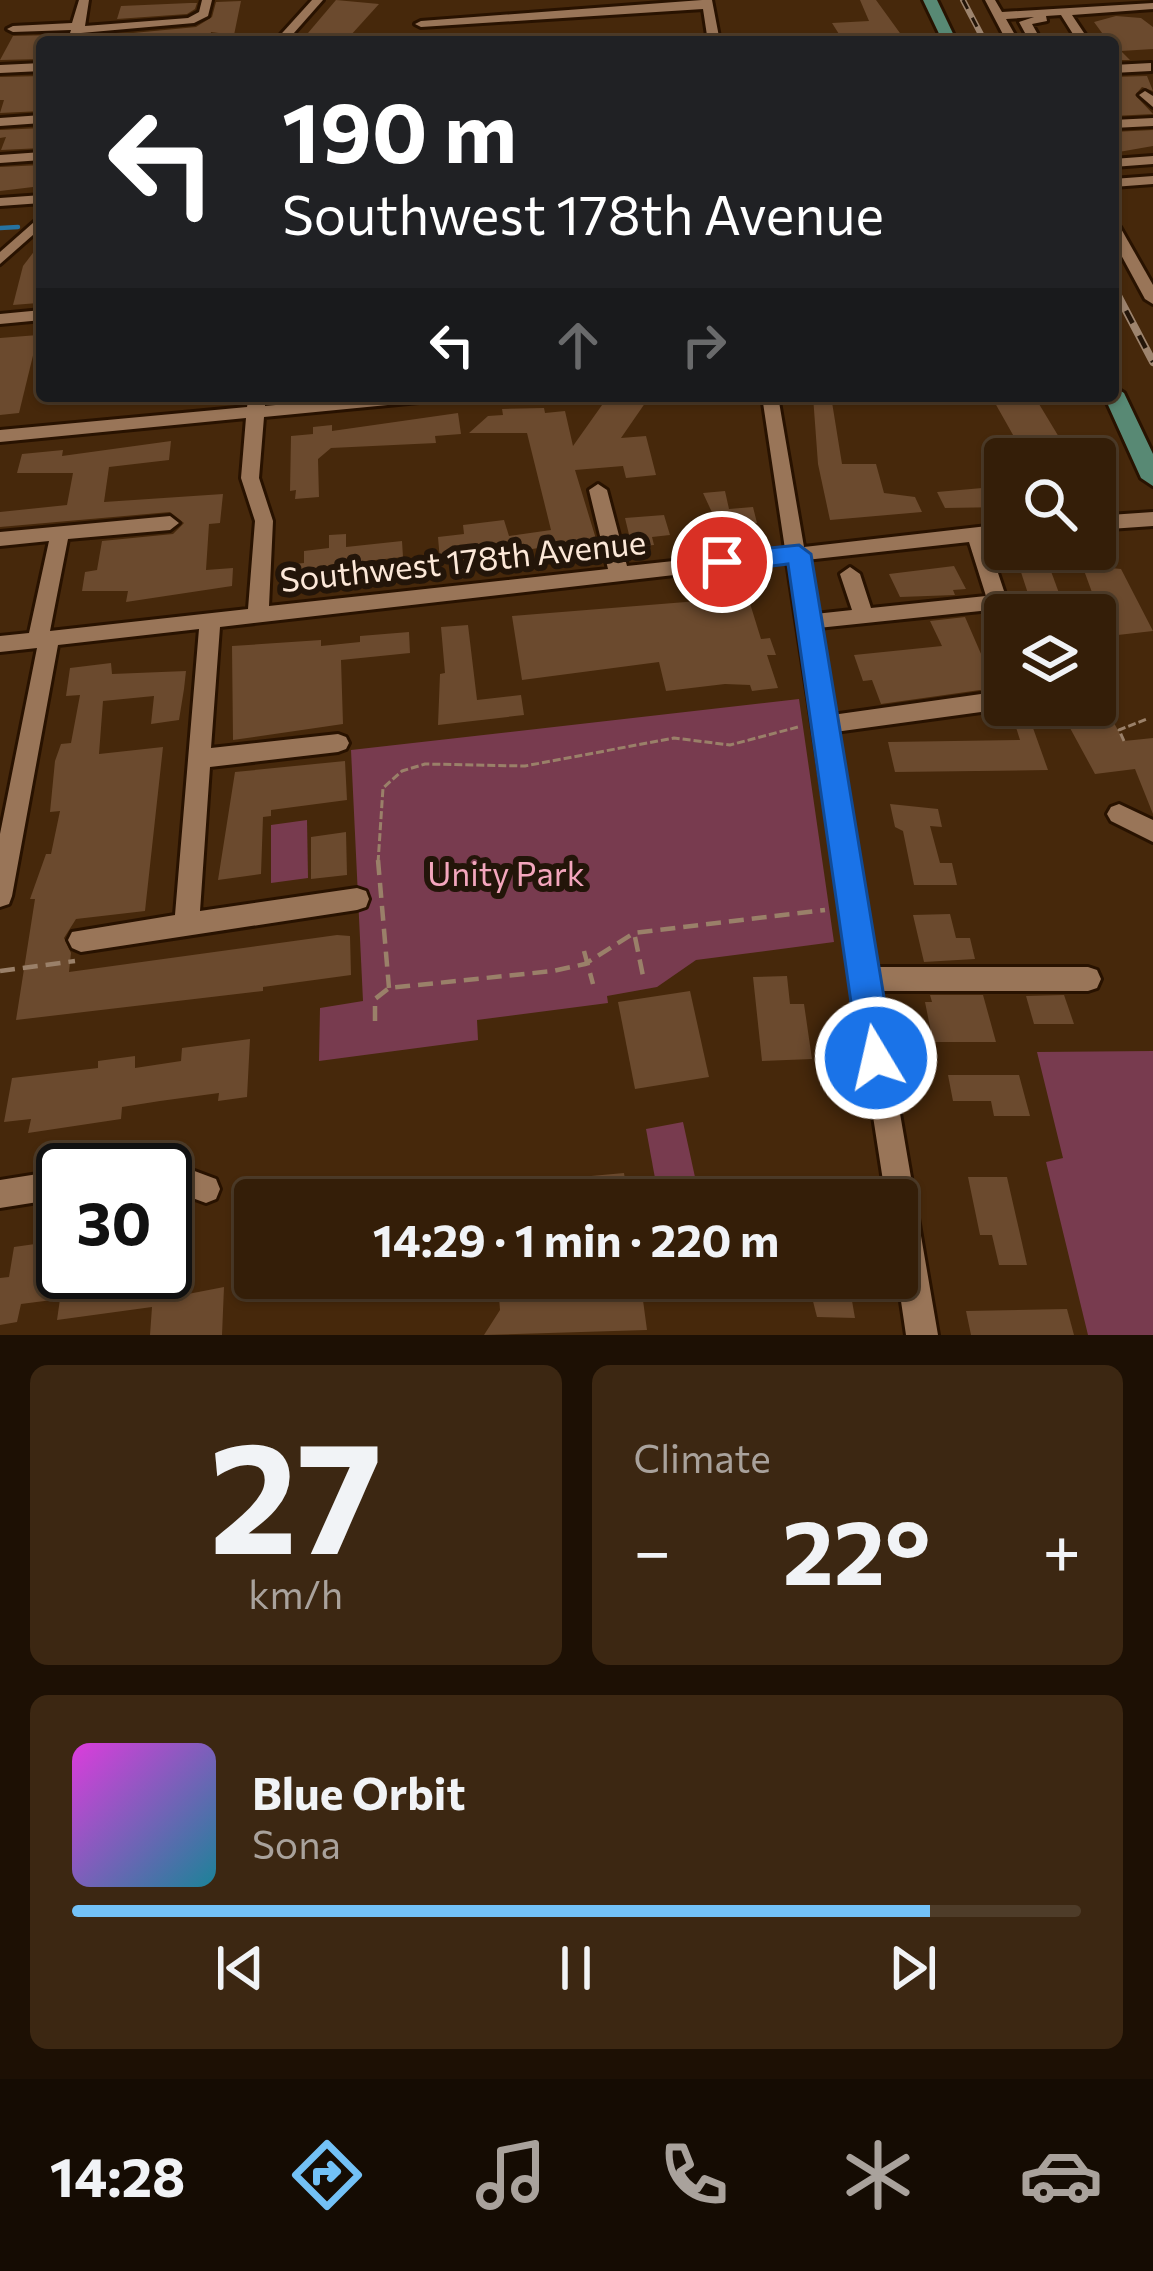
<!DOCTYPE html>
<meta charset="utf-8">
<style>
body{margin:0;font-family:Commissioner,sans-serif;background:#3c2712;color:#f1f3f6;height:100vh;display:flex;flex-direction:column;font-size:45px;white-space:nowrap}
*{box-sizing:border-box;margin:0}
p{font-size:39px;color:#a9a29c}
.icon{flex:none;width:66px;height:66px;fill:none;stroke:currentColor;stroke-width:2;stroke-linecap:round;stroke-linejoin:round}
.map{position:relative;height:1335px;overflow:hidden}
.drawer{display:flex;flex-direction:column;gap:30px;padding:30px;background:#1d1004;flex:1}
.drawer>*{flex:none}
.guide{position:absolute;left:36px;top:36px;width:1083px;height:366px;border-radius:12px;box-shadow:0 3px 9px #0004,0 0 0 3px #4e3c29;background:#202124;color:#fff;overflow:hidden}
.fabs{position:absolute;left:984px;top:438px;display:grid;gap:24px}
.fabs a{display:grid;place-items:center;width:132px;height:132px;border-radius:12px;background:#341e08;box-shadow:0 3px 9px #0004,0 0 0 3px #4e3c29;font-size:60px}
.speed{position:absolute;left:36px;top:1143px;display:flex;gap:24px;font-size:60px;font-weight:700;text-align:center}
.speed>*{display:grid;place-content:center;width:156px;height:156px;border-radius:50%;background:#341e08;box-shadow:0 3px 9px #0004,0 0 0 3px #4e3c29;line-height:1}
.speed .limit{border:6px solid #111;border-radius:18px;background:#fff;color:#111}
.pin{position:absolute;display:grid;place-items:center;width:102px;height:102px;color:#fff;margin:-51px;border:6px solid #fff;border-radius:50%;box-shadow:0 3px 12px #0007}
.me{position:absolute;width:132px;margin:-66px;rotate:351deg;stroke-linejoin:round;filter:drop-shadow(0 0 9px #0008)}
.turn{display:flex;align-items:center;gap:42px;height:252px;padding:0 48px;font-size:54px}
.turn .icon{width:156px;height:156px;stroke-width:2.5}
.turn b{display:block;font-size:84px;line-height:102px}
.lanes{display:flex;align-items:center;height:114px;padding:0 48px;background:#0003;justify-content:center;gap:60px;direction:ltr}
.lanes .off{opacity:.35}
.big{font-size:90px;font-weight:700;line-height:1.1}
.drawer .card{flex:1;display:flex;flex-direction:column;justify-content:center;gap:18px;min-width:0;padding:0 42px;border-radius:18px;background:#3c2712}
.drawer .dial{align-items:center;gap:0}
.dial b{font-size:156px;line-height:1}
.song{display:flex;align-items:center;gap:36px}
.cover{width:144px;height:144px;border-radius:18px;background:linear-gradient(135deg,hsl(300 70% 55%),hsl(190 70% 35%))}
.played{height:12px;border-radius:6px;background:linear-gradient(90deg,#73c1f6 85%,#4e3c29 85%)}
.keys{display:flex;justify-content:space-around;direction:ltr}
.heat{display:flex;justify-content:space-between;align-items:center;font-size:66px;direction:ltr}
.drawer .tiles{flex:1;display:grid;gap:30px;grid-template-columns:1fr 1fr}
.card:last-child{grid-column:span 2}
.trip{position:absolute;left:234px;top:1179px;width:684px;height:120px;border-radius:12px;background:#341e08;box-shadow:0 3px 9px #0004,0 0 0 3px #4e3c29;font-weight:700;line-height:120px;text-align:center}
.tab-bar{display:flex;height:192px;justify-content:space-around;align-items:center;background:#150c03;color:#a9a29c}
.tab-bar .icon{width:84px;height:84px}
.tab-bar .current{color:#73c1f6}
.tab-bar b{font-size:54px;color:#f1f3f6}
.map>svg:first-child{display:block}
</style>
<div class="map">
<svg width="1153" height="1335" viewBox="0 0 1153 1335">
<rect width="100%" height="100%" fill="#46280b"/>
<!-- green -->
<g fill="#783b4f">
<path d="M799,699L834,942L696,960L657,987L607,996L608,1003L477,1020L478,1040L319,1061L320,1008L363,1001L351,750Z"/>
<path d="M307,820L308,878L271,883V825Z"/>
<path d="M1153,1051V1335H1088L1046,1162L1063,1158L1037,1052Z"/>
<path d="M683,1122L700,1200H659L646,1129Z"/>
</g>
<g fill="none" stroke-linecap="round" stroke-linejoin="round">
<!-- stream -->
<path stroke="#2673a2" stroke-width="4.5" d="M0,228L18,227"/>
</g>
<!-- building -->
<g fill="#6b4a2e">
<path d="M336,0L379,4L350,36L308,33Z"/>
<path d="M860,0H876L905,40L844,42L832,23L869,21Z"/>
<path d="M241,1L234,35L211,32L210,42H131L133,33L196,27L212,17L216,2Z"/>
<path d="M190,3H197L195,9L187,14L117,19L121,6Z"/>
<path d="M1116,16L1141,18L1153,27V49L1121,51L1130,60H1113V37H1105L1094,22Z"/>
<path d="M52,35L42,42V59L0,60L13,36Z"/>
<path d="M42,76V111L0,113L4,100H0V77Z"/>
<path d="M1147,76L1153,91L1142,87L1135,95L1153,114L1113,116V77Z"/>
<path d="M42,128V148L1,150L6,137L0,138V130Z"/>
<path d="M1153,130V146L1113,153V132Z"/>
<path d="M42,165L33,187L0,191V167Z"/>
<path d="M42,241L38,303L13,305L23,266Z"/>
<path d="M38,335L19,413L0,415V338Z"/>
<path d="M621,396H650L621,438L646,436L656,475L626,478L623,466L575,470L596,539L532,549L519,556L440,561L438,537L464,534L463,525L504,520L509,536L551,530L527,433H469L488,416L503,415L502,409L544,408L545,413L565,411L573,446L607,398L624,403Z"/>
<path d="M813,396H831L842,464H876L884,493L915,497L922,512L830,520L818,464Z"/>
<path d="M1036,399L1068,452H1063L1065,459L1025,456L995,403Z"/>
<path d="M458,413L461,434L435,436L436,443L331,448L318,459L319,497L295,499L296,490L290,491L291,436L313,434V427L332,425V431Z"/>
<path d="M171,441L169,460L109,467L104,502L223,494L220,523L209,524L206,570L233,568L232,586L126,602L128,591H82L85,572L97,570L102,541L173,534L184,523L170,512L0,527V512L67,505L73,473H17L22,454L63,450L62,456Z"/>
<path d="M1005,486V507L945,508L937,492Z"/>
<path d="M725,491L729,509L753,507L757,523L716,521L703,493Z"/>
<path d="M664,515L670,535L652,537L654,545L632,547L625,518Z"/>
<path d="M346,534V547L402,541L403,557L329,565L324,576L294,579V564L304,563V551L329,548V535Z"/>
<path d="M1018,563H1048L1067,615H1035Z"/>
<path d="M1082,565L1121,569L1153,631L1109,636L1091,606H1097Z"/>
<path d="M954,566L966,589L953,590L955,595L900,597L889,574Z"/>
<path d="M748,597L761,639L770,638L776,655H767L778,688L752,691L750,685L725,684L666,691L659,662L522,680L512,616Z"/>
<path d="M965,617L998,693L980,690L881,704L872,680L863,681L854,655L942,646L930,621Z"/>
<path d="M468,625L477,700L521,695L524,715L438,725L440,674L445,673L441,627Z"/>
<path d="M409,632L410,653L341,660L343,724L233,740L232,646L321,640V646L360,642V636Z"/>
<path d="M111,663L112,674L186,671L184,689L179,720L151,724L154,696L103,701L99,754L163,747L145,911L76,919L64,938L71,953L69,972L337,935L350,936L351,975L263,987V991L16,1020L35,899H30L46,854H51L60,811L50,812L55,761L61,744L71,743L80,695L66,696L70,668Z"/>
<path d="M1009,705H1104L1124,741L1153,738V814L1135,769L1095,774L1070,728H1033L1048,770L895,772L888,742L1020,740Z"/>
<path d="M345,761L347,800L271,810V816L263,817L261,874L218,880L235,772Z"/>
<path d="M890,804L938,809L942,827L930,826L940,863H952L957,885H914L903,831L895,827Z"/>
<path d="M346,832L347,875L311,879V837Z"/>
<path d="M950,914L956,938H970L975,959L924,962L913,915Z"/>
<path d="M787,976L790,1004H804L812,1059L762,1061L753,977Z"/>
<path d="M690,991L709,1077L635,1089L618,1002Z"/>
<path d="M930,995H983L996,1042H933L925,1002H932Z"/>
<path d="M1064,995L1074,1024H1034L1026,996Z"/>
<path d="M250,1039L247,1097L218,1101L219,1093L160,1101L122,1107L121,1119L28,1133L31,1119L4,1122L12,1078L98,1068V1061L135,1056V1068L181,1061L182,1048Z"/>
<path d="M948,1075H1019L1030,1116H994L991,1101H953Z"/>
<path d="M624,1173L628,1200H527L525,1182Z"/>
<path d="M968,1177H1007L1027,1265H999L992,1235H980Z"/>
<path d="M42,1243L37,1272H135L133,1290L189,1281L188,1294L224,1287L222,1335H150L152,1307L57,1320L60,1299L21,1304L17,1322L0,1325V1278L9,1277L14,1247Z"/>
<path d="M544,1278H640L647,1330L484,1335L500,1310L498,1285Z"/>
<path d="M807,1278H848L855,1318L817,1317Z"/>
<path d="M1067,1309L1074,1335H971L966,1311Z"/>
</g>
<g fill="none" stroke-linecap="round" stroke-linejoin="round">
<!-- minor casing -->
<g stroke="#281200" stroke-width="6">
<g id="minor">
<path d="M79,0H89L85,26L188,18L199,12L202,0H212L208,16L194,23L81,33L76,42L68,39L71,30L13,32L7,29L13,26L72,23Z"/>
<path d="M312,0H323L286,42H274Z"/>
<path d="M702,0H712L720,42H708L703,9L421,27L415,24L421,21Z"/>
<path d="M985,0H995L1002,12L1153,3V9L1072,15L1090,42H1078L1061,15L1046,16L1047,21L1032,24L1042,42H1030L1019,22L1034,17L1006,19L1019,42H1007Z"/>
<path d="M823,38L828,42H780L786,39Z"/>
<path d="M42,63V71L0,73V65Z"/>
<path d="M1151,63V71L1113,73V65Z"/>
<path d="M1145,91L1153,96V107L1139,95Z"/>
<path d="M42,115V123L0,126V118Z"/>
<path d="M1153,118V126L1113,128V120Z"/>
<path d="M42,152V160L0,163V155Z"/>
<path d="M1153,156V164L1113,167V159Z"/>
<path d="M1153,176V184L1113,187V179Z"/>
<path d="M42,195V203L0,206V198Z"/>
<path d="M42,215V227L0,264V252Z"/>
<path d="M1113,223L1120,227L1153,285V304L1145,299L1113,240Z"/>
<path d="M42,310V320L0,324V314Z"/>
<path d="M249,396H265V406L372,396H437L429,401L264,417L259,478L273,521L269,606L608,569L589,490L598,484L607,490L627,566L785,549L762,396H778L804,547L1005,524V538L987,540L1012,615H1005V633L998,630L990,610L818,628L832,715L981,694L989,697L992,703L989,709L981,712L835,732L875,967H1088L1097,970L1101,979L1097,988L1088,991H879L938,1335H906L897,1274V1200H886L787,562L220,627L211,748L338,734L346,737L349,743L346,749L338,752L210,767L200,911L357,888L366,891L369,899L366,907L357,910L81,952L72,948L68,940L72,932L175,915L199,629L58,645L12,896L9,904L0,907V834L37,648L0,652V636L29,633L49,541L0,546V532L170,516L179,523L170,530L68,539L50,631L248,609L255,521L241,478L246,418L0,442V430L247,407ZM969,542L986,596L871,608L860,574L850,567L840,574L852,610L815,614L806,560Z"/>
<path d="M1153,512V526L1095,530V516Z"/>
<path d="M1119,804L1153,820V842L1111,821L1107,814L1111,807Z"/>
<path d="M165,1160L216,1179L220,1189L216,1199L206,1203L165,1188V1170H152L155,1164Z"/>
<path d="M63,1170V1198L0,1208V1180Z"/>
</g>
</g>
<!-- major casing -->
<g stroke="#281200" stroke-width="6">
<g id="major">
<path d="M923,0H937L957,42H943Z"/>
<path d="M1113,386L1124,393L1153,454V486L1141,478L1104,396H1113Z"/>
</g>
</g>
<!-- path-far1 -->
<g stroke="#9a8069" stroke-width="3" stroke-dasharray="8 3" stroke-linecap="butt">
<path d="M1003,558L1061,561"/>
<path d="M1124,741L1119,730L1147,719"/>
<path d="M378,863L383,788L402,771L425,764L525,766L674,738L730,745L798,727"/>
</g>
<!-- path -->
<g stroke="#9a8069" stroke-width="4.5" stroke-dasharray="15 8" stroke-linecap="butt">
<path d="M378,860L389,988"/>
<path d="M635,937L643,976"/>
<path d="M584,951L593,984"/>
<path d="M0,971L75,961"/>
<path d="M375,1021V999L389,988L553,971L585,964L634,933L825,910"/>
</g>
<!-- minor -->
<use href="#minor" fill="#997558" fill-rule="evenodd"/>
<!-- major -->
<use href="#major" fill="#588974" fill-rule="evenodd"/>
<!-- rail-far1 casing -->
<g stroke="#9d846e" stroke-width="6">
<path id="rail-far1" d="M963,0L985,42"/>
</g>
<!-- rail casing -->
<g stroke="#9d846e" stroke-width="8">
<path id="rail" d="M1113,286L1153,362"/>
</g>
<!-- rail-far1 -->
<use href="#rail-far1" stroke="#231509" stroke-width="3" stroke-dasharray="10" stroke-linecap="butt"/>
<!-- rail -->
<use href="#rail" stroke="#231509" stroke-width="4.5" stroke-dasharray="14" stroke-linecap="butt"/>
</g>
<!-- route -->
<path fill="#1a73e8" stroke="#114b97" stroke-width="3" d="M799,545L811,554L894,1058L889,1070L876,1075L864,1070L859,1058L788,564L722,572L710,562L722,553Z"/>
<g text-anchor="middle" stroke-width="12" stroke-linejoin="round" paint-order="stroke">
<!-- street labels -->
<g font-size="33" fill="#fce8d8" stroke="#231509">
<text transform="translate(463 561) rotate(-6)" y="12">Southwest 178th Avenue</text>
</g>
<!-- park labels -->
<g font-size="33" fill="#f4a6bd" stroke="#231509">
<text x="506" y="886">Unity Park</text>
</g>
</g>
</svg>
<div class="fabs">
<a><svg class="icon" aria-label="search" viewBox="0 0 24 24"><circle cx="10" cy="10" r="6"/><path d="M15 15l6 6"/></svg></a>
<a><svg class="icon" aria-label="layers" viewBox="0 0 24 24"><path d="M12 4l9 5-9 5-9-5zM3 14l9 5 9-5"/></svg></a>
</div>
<div class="speed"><div class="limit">30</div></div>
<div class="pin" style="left:722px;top:562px;background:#d93025"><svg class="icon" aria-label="arrive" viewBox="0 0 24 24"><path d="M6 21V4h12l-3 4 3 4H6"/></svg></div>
<svg class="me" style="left:876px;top:1058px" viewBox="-20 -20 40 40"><circle r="17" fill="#1a73e8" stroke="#fff" stroke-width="3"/><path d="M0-11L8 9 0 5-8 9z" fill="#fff"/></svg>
<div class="trip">14:29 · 1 min · 220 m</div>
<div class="guide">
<div class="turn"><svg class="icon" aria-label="left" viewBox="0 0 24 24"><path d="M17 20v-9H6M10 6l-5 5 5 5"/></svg><div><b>190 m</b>Southwest 178th Avenue</div></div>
<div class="lanes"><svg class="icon" aria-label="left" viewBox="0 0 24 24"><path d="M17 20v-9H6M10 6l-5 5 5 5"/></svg><svg class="icon off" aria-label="ahead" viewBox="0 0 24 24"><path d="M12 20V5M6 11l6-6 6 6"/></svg><svg class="icon off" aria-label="right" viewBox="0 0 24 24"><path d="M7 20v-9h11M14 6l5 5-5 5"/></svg></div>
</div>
</div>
<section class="drawer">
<div class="tiles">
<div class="card dial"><b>27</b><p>km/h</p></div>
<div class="card"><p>Climate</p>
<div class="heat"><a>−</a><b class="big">22°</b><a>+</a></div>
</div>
<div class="card">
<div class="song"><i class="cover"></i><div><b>Blue Orbit</b><p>Sona</p></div></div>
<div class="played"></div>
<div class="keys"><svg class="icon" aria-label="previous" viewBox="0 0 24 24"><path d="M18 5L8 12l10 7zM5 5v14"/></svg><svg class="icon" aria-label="pause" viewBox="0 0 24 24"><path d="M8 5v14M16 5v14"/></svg><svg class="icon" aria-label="next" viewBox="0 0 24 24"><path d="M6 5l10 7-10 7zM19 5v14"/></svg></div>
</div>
</div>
</section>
<nav class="tab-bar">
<b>14:28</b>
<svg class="icon current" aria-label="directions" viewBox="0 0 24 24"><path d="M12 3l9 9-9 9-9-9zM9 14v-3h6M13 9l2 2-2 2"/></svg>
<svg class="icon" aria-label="music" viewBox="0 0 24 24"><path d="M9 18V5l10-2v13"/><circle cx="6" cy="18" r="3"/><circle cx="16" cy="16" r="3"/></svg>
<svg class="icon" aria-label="phone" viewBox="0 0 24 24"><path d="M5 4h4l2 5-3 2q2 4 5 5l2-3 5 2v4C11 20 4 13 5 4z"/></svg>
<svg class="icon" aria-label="climate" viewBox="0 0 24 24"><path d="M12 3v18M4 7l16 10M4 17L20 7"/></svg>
<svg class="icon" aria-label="car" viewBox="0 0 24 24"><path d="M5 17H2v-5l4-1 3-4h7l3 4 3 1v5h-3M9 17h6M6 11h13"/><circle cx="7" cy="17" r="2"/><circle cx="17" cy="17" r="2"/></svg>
</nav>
